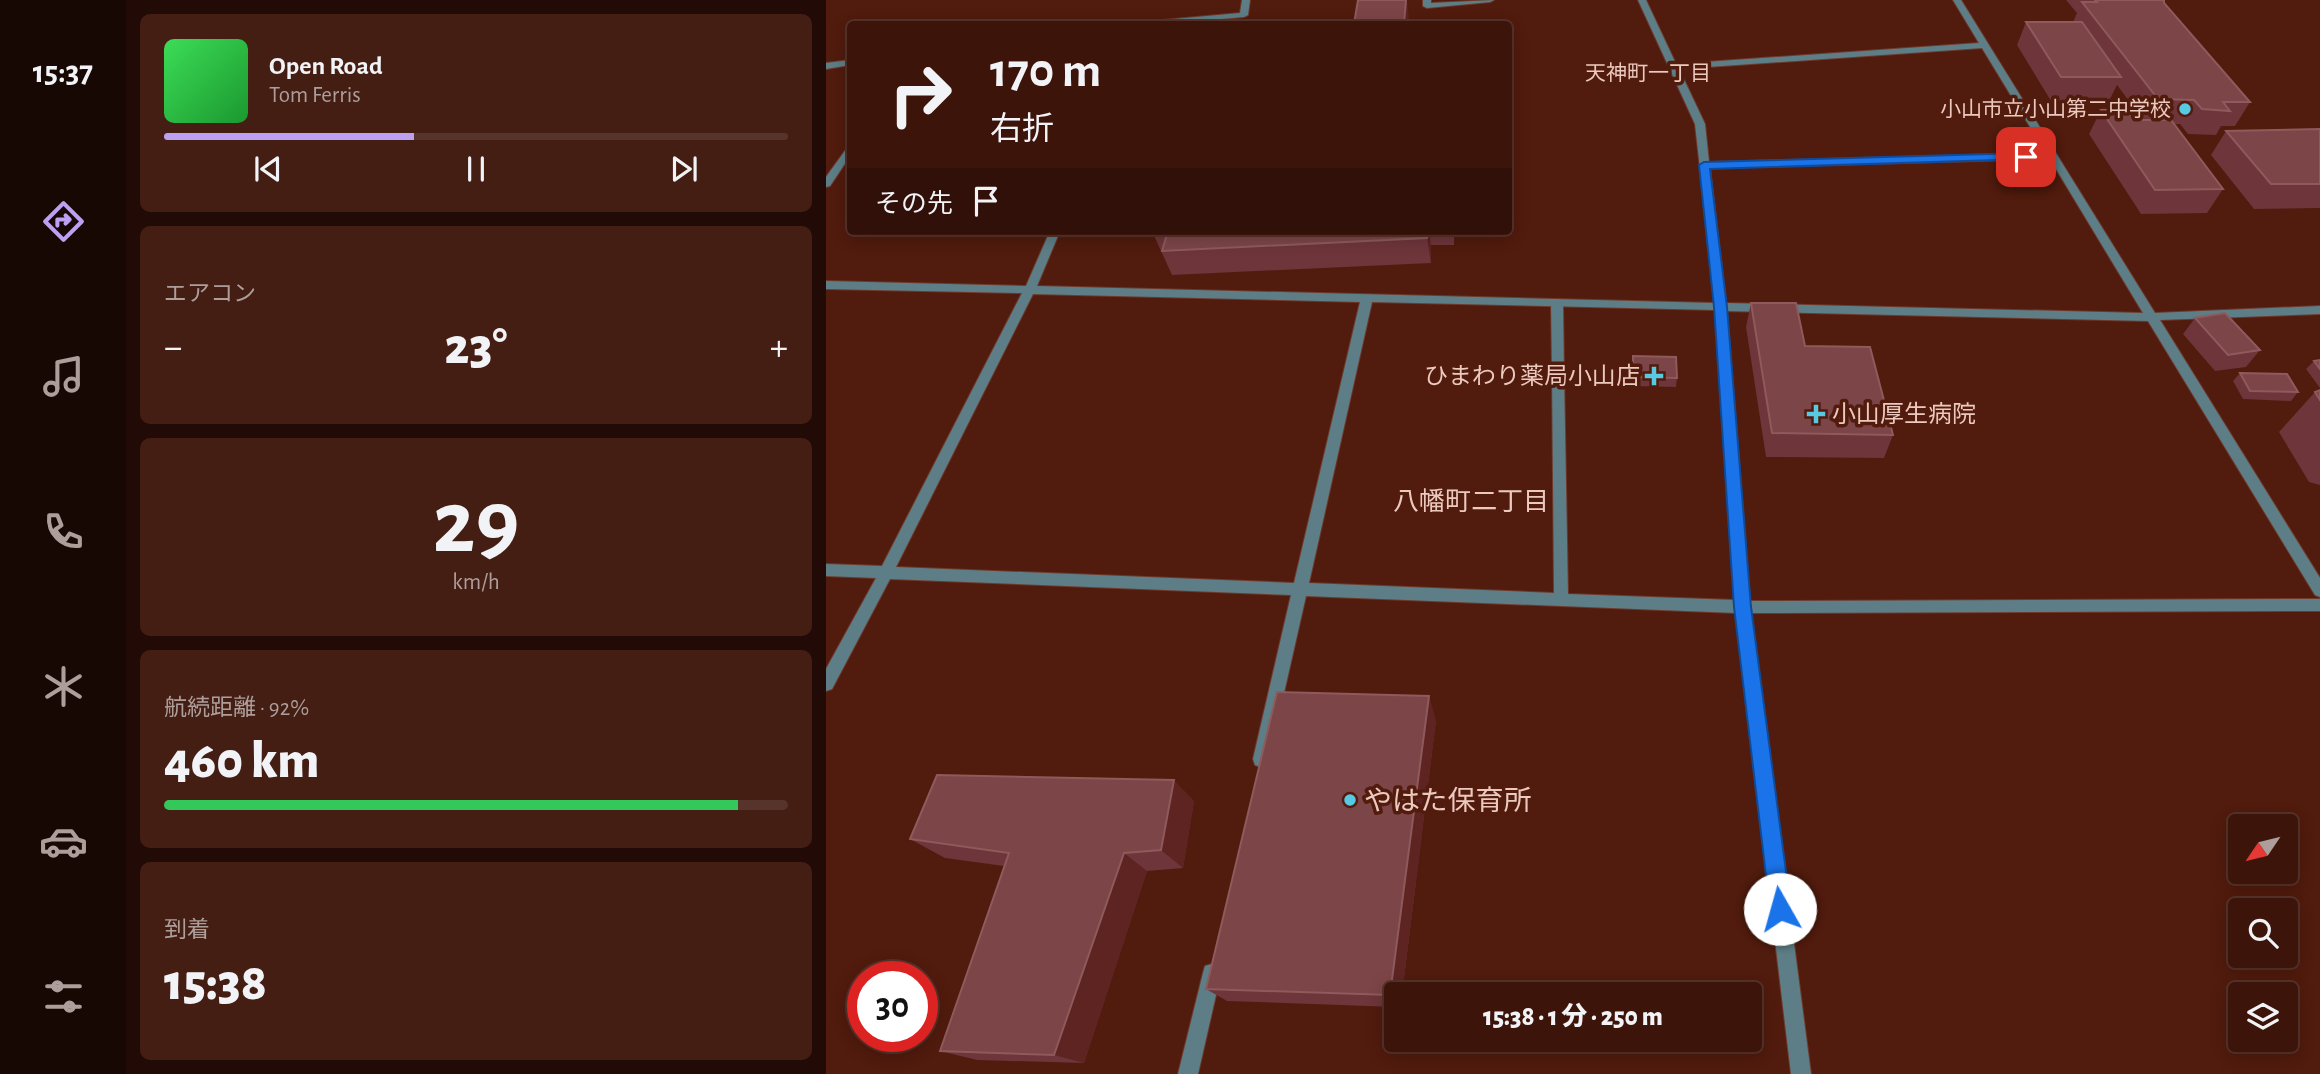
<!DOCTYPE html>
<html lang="ja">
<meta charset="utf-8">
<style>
body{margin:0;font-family:"Alegreya Sans","Noto Sans JP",sans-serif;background:#441d13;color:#f1f3f6;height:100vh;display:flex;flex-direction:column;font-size:26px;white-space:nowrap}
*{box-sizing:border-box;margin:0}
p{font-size:23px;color:#ad9e9c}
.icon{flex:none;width:38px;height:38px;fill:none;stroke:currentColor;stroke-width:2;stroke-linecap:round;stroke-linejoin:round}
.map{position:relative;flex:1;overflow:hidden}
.details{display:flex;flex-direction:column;gap:14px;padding:14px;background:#220b06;width:700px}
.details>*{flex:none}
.banner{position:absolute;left:21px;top:21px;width:665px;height:214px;border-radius:7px;box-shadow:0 4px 18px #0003,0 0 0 2px #56332b;background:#3d140a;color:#f1f3f6;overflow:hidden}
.needle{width:46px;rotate:235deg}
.tools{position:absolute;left:1402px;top:814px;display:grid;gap:14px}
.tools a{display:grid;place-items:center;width:70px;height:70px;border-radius:7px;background:#3d140a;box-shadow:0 4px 18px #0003,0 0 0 2px #56332b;font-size:35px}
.speed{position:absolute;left:21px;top:961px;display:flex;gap:14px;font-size:35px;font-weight:700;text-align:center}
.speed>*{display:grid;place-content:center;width:91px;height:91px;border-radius:50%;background:#3d140a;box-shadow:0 4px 18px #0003,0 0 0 2px #56332b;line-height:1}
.speed .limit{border:10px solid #d22;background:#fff;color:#111}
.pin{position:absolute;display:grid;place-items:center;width:60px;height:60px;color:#fff;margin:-30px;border-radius:14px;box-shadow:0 4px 10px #0006}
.me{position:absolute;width:77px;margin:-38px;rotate:353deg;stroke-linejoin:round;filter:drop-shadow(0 0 5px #0008)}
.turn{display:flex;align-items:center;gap:24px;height:147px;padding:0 28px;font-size:32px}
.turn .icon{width:91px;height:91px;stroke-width:2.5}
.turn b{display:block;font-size:49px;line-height:60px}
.then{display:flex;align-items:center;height:66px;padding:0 28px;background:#0003;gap:14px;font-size:26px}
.big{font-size:52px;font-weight:800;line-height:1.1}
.details .widget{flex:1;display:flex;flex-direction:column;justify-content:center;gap:10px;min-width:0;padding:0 24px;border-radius:10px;background:#441d13}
.details .dial{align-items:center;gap:0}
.dial b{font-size:91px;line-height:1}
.song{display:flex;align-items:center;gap:21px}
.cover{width:84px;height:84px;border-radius:10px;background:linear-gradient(135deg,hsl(130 70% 55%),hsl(130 70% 35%))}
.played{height:7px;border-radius:4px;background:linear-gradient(90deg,#bca0f2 40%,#56332b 40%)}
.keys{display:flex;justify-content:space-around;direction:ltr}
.heat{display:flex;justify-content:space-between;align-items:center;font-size:38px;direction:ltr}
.charge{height:10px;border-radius:5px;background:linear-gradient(90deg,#34c759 92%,#56332b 0)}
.trip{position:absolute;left:558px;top:982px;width:378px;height:70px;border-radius:7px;background:#3d140a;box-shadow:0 4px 18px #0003,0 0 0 2px #56332b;font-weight:800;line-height:70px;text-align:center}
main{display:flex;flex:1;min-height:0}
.dock{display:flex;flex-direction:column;width:126px;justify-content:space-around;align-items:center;background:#180804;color:#ad9e9c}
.dock .icon{width:49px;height:49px}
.dock .selected{color:#bca0f2}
.dock b{font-size:32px;color:#f1f3f6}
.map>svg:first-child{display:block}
</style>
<main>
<nav class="dock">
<b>15:37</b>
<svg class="icon selected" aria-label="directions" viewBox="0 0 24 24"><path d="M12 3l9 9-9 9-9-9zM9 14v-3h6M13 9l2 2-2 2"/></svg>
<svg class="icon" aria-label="music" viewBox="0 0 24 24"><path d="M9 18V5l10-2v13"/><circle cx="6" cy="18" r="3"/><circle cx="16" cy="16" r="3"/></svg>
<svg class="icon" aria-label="phone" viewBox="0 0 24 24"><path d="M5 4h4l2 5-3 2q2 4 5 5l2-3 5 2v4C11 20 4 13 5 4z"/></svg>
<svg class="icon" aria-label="climate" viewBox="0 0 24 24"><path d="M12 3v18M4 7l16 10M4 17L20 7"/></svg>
<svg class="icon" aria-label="car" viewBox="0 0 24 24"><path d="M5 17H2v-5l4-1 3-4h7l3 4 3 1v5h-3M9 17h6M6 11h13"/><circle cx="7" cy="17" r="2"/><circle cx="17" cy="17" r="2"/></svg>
<svg class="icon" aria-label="filters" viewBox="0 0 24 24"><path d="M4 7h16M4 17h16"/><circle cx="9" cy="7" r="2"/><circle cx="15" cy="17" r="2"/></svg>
</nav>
<section class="details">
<div class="widget">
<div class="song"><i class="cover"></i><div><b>Open Road</b><p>Tom Ferris</p></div></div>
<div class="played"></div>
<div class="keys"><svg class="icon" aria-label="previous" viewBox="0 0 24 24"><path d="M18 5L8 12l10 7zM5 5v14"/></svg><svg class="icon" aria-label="pause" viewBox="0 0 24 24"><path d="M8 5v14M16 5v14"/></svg><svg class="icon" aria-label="next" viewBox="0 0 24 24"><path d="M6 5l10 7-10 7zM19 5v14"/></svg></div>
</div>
<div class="widget"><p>エアコン</p>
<div class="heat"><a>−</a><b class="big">23°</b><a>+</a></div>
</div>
<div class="widget dial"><b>29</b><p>km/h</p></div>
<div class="widget"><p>航続距離 · 92%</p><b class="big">460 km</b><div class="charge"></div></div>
<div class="widget"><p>到着</p><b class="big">15:38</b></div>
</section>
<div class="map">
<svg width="1494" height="1074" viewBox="0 0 1494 1074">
<rect width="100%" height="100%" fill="#511b0d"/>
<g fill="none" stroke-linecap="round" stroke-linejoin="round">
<!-- service casing -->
<g stroke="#6d3a2d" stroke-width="2">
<path id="service" d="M731,299L737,303L738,373L732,377L726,373L725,303Z"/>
</g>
<!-- minor casing -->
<g stroke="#6d3a2d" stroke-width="2">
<g id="minor">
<path d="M416,0H424L422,15L418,17L338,24H311L315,22L414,13Z"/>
<path d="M597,0H605V3L668,0L664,2L601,8L597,6Z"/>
<path d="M812,0H820L850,64L1153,43L1127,0H1135L1329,313L1494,306V314L1334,320L1494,578V597L1489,595L1322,321L901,311L924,601L1494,599V611L925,613L985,1074H965L910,613L480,596L443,759L441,765L435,767L429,765L427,759L465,595L64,579L6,689L0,691V669L50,578L0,576V564L56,566L196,293L0,289V281L200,286L224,231H234L211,286L889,303L869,124ZM1156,48L1220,153L883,162L879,124L853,69ZM1224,159L1317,313L900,303L884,168ZM207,294L534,302L468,583L70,567ZM546,302L889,310L909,600L742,594L738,373L732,369L726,373L728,593L483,583Z"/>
<path d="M24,60V65L0,69V63Z"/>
<path d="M24,147V156L4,186L0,187V177L21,148Z"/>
<path d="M386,964L393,966L395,973L372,1074H352L377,973L379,966Z"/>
</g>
</g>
<!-- service -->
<use href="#service" fill="#5d7e86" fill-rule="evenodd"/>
<!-- minor -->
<use href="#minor" fill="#5d7e86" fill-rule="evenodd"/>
</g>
<!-- wall -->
<g fill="#6e353a">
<path d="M1240,0H1338V3L1424,102L1409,126H1395L1390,135L1362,134L1354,124H1348L1397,189L1381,213L1315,214L1263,134L1275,110L1309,109L1291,85L1283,101H1225L1191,45L1200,22H1247L1251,13Z"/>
<path d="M1494,129V208L1428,209L1385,155L1400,131Z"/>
<path d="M326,231H628V245H605V263L346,275Z"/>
<path d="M925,303L979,346L1067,435L1058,458L940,457L920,327Z"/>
<path d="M1369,318L1434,350L1420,367L1389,371L1357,334Z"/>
<path d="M807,356L851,378L850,387L807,386Z"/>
<path d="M1494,360V388L1480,369L1488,361Z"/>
<path d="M1414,373L1472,392L1465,401L1417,399L1407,381Z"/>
<path d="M1494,390V485L1483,482L1453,432L1489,392Z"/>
<path d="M610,720L576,994H570V1007L401,1001L380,989Z"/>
<path d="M368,801L357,868L321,871L258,1063L151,1060L114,1051L178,866L119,858L84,839Z"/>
</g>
<!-- shaded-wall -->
<g fill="#5d2422">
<path d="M580,0H581L583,19V24H578Z"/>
<path d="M601,231H603L605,245V263L601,238Z"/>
<path d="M603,696L610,720L576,994H570V1002L564,995Z"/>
<path d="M348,780L368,801L357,868L335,850Z"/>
<path d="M298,853L321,871L258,1063L228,1055Z"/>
</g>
<!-- building -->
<g fill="#7c4548" stroke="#8e5a5b" stroke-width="2">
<path d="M532,0H580L578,24H528Z"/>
<path d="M1269,0H1338V3L1424,102H1397L1404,111L1376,109L1368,100L1332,99L1256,2H1271Z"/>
<path d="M1200,22H1256L1295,77H1235Z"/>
<path d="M1309,109L1317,120H1345L1397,189L1329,190L1275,110Z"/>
<path d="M1494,129V184H1445L1400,131Z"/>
<path d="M342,231H601V238L336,251Z"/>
<path d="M925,303H970L979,346L1044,347L1067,435L946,433Z"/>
<path d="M1399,313L1434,350L1402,355L1369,318Z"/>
<path d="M807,356L850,357L851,378L807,377Z"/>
<path d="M1494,360V369L1488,361Z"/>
<path d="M1414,373L1461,374L1472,392L1424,391Z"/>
<path d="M1494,390V400L1489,392Z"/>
<path d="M451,692L603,696L564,995L380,989Z"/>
<path d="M111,775L348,780L335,850L298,853L228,1055L114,1051L183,853L84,839Z"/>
</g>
<!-- route -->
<path fill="#1a73e8" stroke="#114b97" stroke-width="2" d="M1200,153L1206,157L1204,159L884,169L901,307L925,607L965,909L962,917L954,920L947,917L944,909L908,607L888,307L873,165L878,162Z"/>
<!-- markers -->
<g fill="#58c9e3" stroke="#511b0d" stroke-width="2.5">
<circle cx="1359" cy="109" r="7"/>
<path d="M824.5 365.5h7v7h7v7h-7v7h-7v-7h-7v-7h7z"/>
<path d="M986.5 403.5h7v7h7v7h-7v7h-7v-7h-7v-7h7z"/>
<circle cx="524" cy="800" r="7"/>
</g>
<g text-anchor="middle" stroke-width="7" stroke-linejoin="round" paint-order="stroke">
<!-- far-neighbourhood labels -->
<g font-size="21" fill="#ecc9bf" stroke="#511b0d">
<text x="822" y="80">天神町一丁目</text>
</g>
<!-- far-poi labels -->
<g font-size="21" fill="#ecc9bf" stroke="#511b0d" text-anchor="end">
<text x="1345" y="116">小山市立小山第二中学校</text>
</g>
<!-- poi labels -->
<g font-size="24" fill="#ecc9bf" stroke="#511b0d" text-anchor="end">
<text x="814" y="384">ひまわり薬局小山店</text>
<text x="1006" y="422" text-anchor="start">小山厚生病院</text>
</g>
<!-- neighbourhood labels -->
<g font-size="26" fill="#ecc9bf" stroke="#511b0d">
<text x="645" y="510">八幡町二丁目</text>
</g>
<!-- near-poi labels -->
<g font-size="28" fill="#ecc9bf" stroke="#511b0d" text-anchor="start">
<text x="538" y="810">やはた保育所</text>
</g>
</g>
</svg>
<div class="tools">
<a><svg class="needle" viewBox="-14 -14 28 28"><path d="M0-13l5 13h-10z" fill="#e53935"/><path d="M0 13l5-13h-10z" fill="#ad9e9c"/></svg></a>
<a><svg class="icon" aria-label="search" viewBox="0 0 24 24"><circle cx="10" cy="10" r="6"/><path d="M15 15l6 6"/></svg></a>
<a><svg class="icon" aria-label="layers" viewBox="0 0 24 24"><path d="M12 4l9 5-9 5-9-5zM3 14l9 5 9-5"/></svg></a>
</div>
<div class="speed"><div class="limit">30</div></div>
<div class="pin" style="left:1200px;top:157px;background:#d93025"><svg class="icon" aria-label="arrive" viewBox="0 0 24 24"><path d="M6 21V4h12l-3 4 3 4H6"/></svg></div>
<svg class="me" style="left:954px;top:909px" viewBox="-20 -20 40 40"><circle r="19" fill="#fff"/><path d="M0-13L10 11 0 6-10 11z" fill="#1a73e8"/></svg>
<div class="trip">15:38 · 1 分 · 250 m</div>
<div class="banner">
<div class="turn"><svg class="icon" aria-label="right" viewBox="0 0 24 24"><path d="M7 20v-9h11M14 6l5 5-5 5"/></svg><div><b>170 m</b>右折</div></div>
<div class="then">その先<svg class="icon" aria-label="arrive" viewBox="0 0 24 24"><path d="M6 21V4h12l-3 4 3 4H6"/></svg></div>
</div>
</div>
</main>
